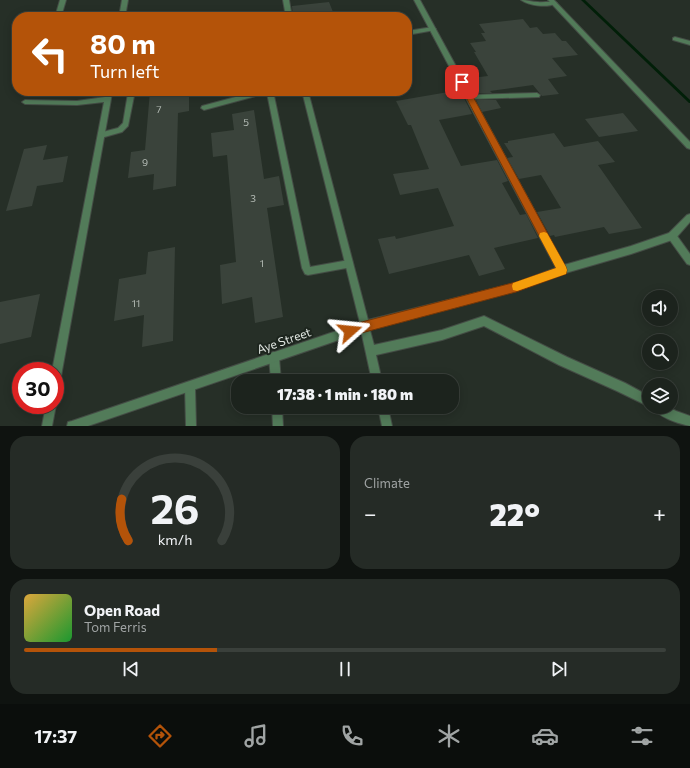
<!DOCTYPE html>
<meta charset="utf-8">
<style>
body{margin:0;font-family:Commissioner,sans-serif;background:#252b26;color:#f1f3f6;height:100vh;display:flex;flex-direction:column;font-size:15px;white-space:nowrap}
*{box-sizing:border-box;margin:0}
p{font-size:13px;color:#a0a4a4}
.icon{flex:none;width:22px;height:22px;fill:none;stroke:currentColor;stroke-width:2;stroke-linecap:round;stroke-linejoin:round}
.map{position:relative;height:426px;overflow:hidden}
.drawer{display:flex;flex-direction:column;gap:10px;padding:10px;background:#0f1310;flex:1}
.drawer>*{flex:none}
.top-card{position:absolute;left:12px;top:12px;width:400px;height:84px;border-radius:16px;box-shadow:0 2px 10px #0003,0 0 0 1px #3a403b;background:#b45309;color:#fff;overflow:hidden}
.fabs{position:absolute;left:642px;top:290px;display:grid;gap:8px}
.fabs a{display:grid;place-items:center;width:36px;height:36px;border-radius:50%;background:#1c231d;box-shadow:0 2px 10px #0003,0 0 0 1px #3a403b;font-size:20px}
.speed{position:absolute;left:12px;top:362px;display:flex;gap:8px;font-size:20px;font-weight:700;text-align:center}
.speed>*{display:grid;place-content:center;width:52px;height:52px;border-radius:50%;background:#1c231d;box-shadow:0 2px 10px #0003,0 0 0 1px #3a403b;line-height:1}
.speed .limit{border:6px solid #d22;background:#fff;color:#111}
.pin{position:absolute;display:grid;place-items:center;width:34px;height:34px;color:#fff;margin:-17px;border-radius:8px;box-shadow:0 2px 6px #0006}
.me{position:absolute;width:44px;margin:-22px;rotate:72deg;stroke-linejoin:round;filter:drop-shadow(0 0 3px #0008)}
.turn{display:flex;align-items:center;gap:14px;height:84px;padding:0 12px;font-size:18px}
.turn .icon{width:52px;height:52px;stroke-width:2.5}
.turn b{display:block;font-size:28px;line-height:34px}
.big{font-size:30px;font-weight:800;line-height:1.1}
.drawer .widget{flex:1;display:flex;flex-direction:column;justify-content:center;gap:6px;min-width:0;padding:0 14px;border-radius:16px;background:#252b26}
.drawer .dial{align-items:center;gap:0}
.dial svg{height:104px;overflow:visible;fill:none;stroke:#3a403b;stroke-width:7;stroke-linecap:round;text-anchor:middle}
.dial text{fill:#f1f3f6;stroke:none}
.song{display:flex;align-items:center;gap:12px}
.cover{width:48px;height:48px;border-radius:6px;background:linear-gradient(135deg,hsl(40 70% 55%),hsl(130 70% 35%))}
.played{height:4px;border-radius:2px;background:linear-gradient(90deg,#b45309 30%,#3a403b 30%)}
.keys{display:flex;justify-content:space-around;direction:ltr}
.heat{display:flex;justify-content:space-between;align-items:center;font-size:22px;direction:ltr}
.drawer .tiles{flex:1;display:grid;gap:10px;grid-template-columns:1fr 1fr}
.widget:last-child{grid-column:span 2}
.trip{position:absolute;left:231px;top:374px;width:228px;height:40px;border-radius:16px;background:#1c231d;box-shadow:0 2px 10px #0003,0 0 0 1px #3a403b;font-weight:800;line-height:40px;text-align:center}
.menu{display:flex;height:64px;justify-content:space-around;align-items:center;background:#0b0e0c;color:#a0a4a4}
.menu .icon{width:28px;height:28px}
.menu .active{color:#b45309}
.menu b{font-size:18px;color:#f1f3f6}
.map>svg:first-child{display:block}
</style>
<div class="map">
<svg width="690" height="426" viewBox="0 0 690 426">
<rect width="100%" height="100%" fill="#262f27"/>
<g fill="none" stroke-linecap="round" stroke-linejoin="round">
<!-- stream -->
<path fill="#011f08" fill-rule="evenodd" d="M581,0H585L690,100V103H689Z"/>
</g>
<!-- building -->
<g fill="#3a433b">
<path d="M329,2L335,17H293L292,6Z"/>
<path d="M523,19L530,28L537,27L543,34L555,33L562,41H566L578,55L552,58L567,76L548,79L559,94L542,96L533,85L490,91L492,93H472L470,88L476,87L471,78L488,76L474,52H476L470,43L486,41L481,33H485L479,24Z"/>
<path d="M460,90L472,114L439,120L461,166L497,160L508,181L502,183L520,215L526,214L538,238L494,248L505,269L479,276L469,255L389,274L378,239L395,236L396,239L454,226L438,188L400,195L393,174L429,169L411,125H408L396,101Z"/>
<path d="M150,91H169V95L189,92V111L178,113L176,186L153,190L154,174L128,178L131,152L145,150Z"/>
<path d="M476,100H496L501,108L482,112Z"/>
<path d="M254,110L264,179L279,176L284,205L267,208L283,317L255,323L252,297L222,304L220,265L236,262L227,155L213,157L211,133L234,130L232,114Z"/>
<path d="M623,113L638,131L599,137L585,119Z"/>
<path d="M554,133L564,147L598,141L615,162L598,165L642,228L609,234L604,227L555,237L554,235L550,236L537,212L561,208L541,175L519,179L507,158L513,157L504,143H508V141Z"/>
<path d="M47,145L43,160L68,156L63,182L37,186L32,206L6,211L24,149Z"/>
<path d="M175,247L173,341L142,347L144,315L114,321L119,279L146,274L148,252Z"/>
<path d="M40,294L31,337L0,344V302Z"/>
</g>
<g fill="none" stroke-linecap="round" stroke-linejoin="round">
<!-- service casing -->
<g stroke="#444c45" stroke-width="2">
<g id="service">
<path d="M60,0H66L61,17H55Z"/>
<path d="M521,0C527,0 532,2 538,2C544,3 551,0 557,3C547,8 530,6 521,0Z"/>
<path d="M433,27L436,29L435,30L407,35V31Z"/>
<path d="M675,37L690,41V45L673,40V38Z"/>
<path d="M107,91H135L128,126L122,132L101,138L98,135L99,133L118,128L123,123L128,93L109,95L106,93Z"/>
<path d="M258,91H273L310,267L349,260L352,261L353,264L352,267L308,275L305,274L302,268L267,93L204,110L201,108L202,106Z"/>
<path d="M537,93L540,95L539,97L470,99L467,97L470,95Z"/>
<path d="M672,232L675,233L690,254V265L687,264L669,239L668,236L669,233Z"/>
<path d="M484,316L567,357L625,383L649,396L650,407L617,391L559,365L484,326L442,340L376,355L382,381H372L360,326L362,323L365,321L368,323L374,345L442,330Z"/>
<path d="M274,352L278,353L279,357L281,381H271L269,357L270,353Z"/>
<path d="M190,382L194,383L195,387L196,426H186L185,387L186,383Z"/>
<path d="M272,407H282L283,426H273Z"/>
<path d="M378,407H388L392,426H382Z"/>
<path d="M653,407H668L676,411L690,416V426C680,424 657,417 653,407Z"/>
</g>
</g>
<!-- minor casing -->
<g stroke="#444c45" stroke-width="2">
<g id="minor">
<path d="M122,0H128L125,17H119Z"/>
<path d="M283,0H289L292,17H286Z"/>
<path d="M414,0H420L564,265L631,246L669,233L687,215L690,214V222L675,239L631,254L562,274L516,291L365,331L88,426H67L68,422L72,421L360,323L302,91H308L368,320L516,283L556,268Z"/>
<path d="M548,0H554L690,142V149L687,148Z"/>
<path d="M106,91H112L111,99L60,382L59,386L55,387V371H52L104,102L77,105L25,104L22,102L25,100L77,101L105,97Z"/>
<path d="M55,402L56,405L52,426H42L46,405H55Z"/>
</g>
</g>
<!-- service -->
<use href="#service" fill="#527b59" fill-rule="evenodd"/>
<!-- minor -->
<use href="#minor" fill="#527b59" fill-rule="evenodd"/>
</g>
<!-- route -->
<path fill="#b45309" stroke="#753606" d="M462,79L465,82L566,267L567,270L566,274L516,292L350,336L346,335L344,331L346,327L350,325L516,282L556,268L458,82Z"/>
<!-- slow -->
<path fill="#f59e0b" d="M544,232L547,233L566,267L567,270L566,274L517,291L513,290L512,286L513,283L556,268L539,236L540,233Z"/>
<g text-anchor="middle" stroke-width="4" stroke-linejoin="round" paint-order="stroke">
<!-- number labels -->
<g font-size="10" fill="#b7beb8">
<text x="159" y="113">7</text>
<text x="246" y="126">5</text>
<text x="145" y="166">9</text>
<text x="253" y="202">3</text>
<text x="262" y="267">1</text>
<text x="136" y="307">11</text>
</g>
<!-- street labels -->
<g font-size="12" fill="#e1e7e2" stroke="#1d251e">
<text transform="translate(284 341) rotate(-19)" y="4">Aye Street</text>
</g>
</g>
</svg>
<div class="fabs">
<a><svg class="icon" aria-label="sound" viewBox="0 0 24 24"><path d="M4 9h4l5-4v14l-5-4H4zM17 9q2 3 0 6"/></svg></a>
<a><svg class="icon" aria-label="search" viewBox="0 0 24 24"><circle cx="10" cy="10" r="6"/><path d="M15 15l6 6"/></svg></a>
<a><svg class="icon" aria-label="layers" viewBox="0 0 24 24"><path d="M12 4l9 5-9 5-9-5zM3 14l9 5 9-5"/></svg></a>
</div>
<div class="speed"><div class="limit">30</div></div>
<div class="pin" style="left:462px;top:82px;background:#d93025"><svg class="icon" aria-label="arrive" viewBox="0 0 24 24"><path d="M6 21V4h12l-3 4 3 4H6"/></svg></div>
<svg class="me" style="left:350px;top:331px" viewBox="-20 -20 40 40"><path d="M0-17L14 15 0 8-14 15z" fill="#b45309" stroke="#fff" stroke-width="4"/></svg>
<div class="trip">17:38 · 1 min · 180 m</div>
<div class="top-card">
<div class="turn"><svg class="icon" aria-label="left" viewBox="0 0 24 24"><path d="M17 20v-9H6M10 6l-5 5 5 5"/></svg><div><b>80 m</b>Turn left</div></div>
</div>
</div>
<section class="drawer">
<div class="tiles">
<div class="widget dial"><svg viewBox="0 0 100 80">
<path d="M14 69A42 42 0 1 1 86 69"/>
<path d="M14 69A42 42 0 0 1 9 37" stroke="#b45309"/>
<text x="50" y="56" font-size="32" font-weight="700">26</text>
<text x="50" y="72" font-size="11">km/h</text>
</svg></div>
<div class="widget"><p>Climate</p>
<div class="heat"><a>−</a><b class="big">22°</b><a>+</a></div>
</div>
<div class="widget">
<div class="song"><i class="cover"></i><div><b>Open Road</b><p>Tom Ferris</p></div></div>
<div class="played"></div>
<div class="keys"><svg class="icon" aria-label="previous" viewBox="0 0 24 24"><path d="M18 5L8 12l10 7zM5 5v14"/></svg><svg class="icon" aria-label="pause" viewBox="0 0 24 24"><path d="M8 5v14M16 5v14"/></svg><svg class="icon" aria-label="next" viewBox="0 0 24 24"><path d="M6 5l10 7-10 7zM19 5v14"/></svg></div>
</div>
</div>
</section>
<nav class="menu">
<b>17:37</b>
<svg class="icon active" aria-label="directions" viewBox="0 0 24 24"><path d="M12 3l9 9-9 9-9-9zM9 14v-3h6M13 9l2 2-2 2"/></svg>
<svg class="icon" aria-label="music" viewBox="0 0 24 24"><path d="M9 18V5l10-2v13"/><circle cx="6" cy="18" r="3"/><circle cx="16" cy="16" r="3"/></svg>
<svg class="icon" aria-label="phone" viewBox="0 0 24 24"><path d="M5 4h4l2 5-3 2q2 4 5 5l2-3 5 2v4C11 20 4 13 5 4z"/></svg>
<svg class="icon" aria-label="climate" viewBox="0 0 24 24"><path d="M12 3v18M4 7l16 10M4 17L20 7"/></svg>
<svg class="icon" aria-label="car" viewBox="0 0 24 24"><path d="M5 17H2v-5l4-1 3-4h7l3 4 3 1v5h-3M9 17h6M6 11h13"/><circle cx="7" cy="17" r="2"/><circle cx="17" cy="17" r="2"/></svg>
<svg class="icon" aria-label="filters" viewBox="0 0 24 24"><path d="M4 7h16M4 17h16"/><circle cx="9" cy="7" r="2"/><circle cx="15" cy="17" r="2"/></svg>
</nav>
